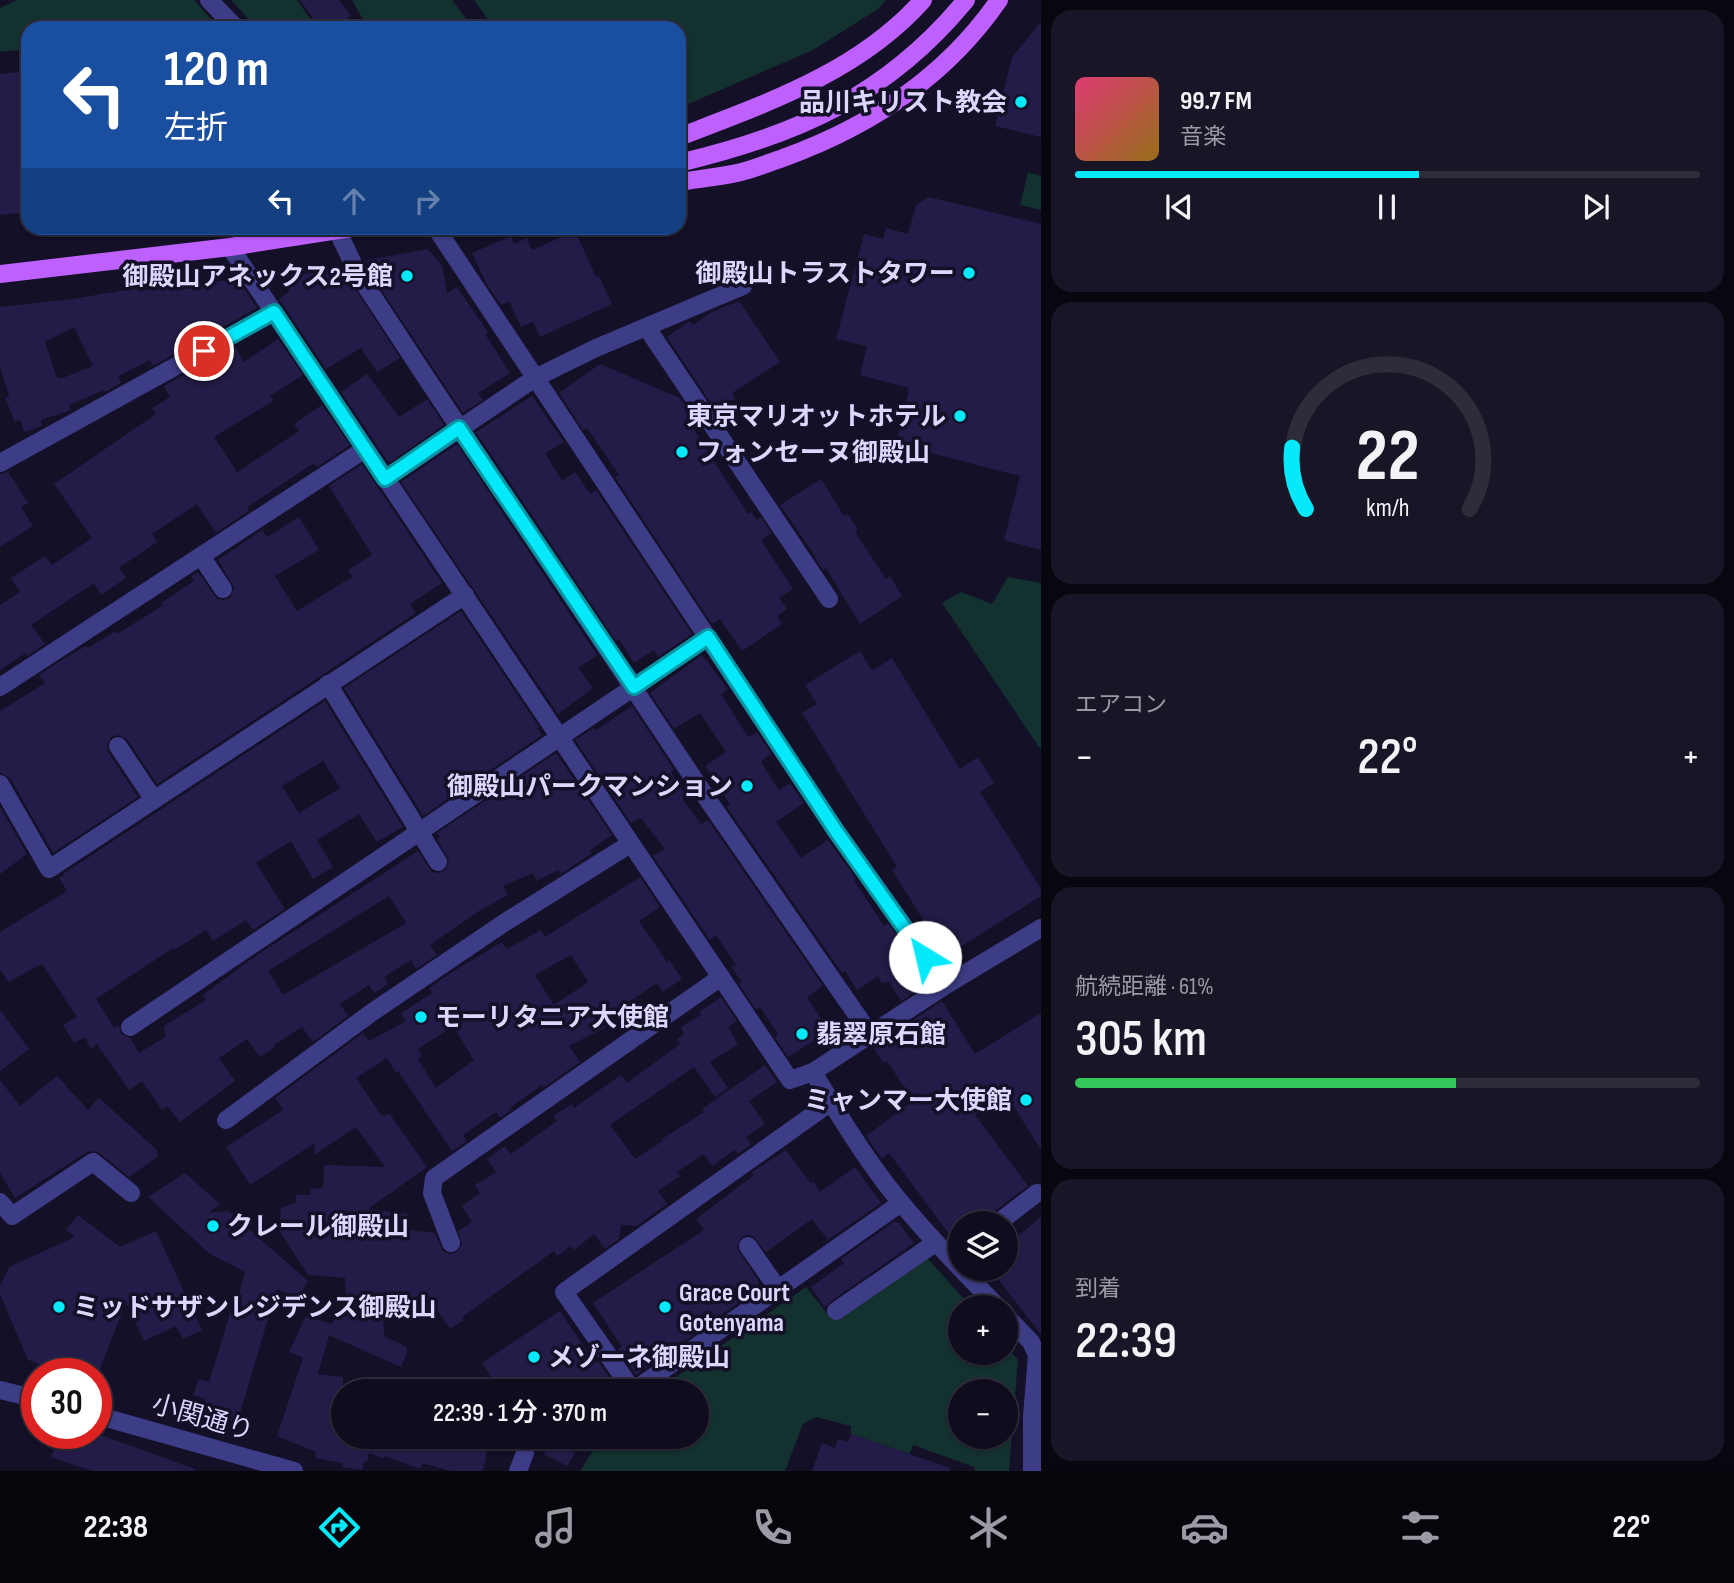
<!DOCTYPE html>
<html lang="ja">
<meta charset="utf-8">
<style>
body{margin:0;font-family:"Sofia Sans Condensed","Noto Sans JP",sans-serif;background:#171526;color:#f1f3f6;height:100vh;display:flex;flex-direction:column;font-size:26px;white-space:nowrap}
*{box-sizing:border-box;margin:0}
p{font-size:23px;color:#9b9ba4}
.icon{flex:none;width:38px;height:38px;fill:none;stroke:currentColor;stroke-width:2;stroke-linecap:round;stroke-linejoin:round}
.map{position:relative;flex:1;overflow:hidden}
.drawer{display:flex;flex-direction:column;gap:10px;padding:10px;background:#080710;width:693px}
.drawer>*{flex:none}
.hud{position:absolute;left:21px;top:21px;width:665px;height:214px;border-radius:21px;box-shadow:0 2px 5px #0004,0 0 0 2px #2e2c3b;background:#1a4fa0;color:#fff;overflow:hidden}
.tools{position:absolute;left:948px;top:1211px;display:grid;gap:14px}
.tools a{display:grid;place-items:center;width:70px;height:70px;border-radius:50%;background:#0e0c1d;box-shadow:0 2px 5px #0004,0 0 0 2px #2e2c3b;font-size:35px}
.speed{position:absolute;left:21px;top:1358px;display:flex;gap:14px;font-size:35px;font-weight:700;text-align:center}
.speed>*{display:grid;place-content:center;width:91px;height:91px;border-radius:50%;background:#0e0c1d;box-shadow:0 2px 5px #0004,0 0 0 2px #2e2c3b;line-height:1}
.speed .limit{border:10px solid #d22;background:#fff;color:#111}
.pin{position:absolute;display:grid;place-items:center;width:60px;height:60px;color:#fff;margin:-30px;border:4px solid #fff;border-radius:50%;box-shadow:0 2px 7px #0007}
.me{position:absolute;width:77px;margin:-38px;rotate:324deg;stroke-linejoin:round;filter:drop-shadow(0 0 5px #0008)}
.turn{display:flex;align-items:center;gap:24px;height:147px;padding:0 28px;font-size:32px}
.turn .icon{width:91px;height:91px;stroke-width:2.5}
.turn b{display:block;font-size:49px;line-height:60px}
.lanes{display:flex;align-items:center;height:66px;padding:0 28px;background:#0003;justify-content:center;gap:35px;direction:ltr}
.lanes .off{opacity:.35}
.big{font-size:52px;font-weight:600;line-height:1.1}
.drawer .tile{flex:1;display:flex;flex-direction:column;justify-content:center;gap:10px;min-width:0;padding:0 24px;border-radius:21px;background:#171526}
.drawer .dial{align-items:center;gap:0}
.dial svg{height:182px;overflow:visible;fill:none;stroke:#2e2c3b;stroke-width:7;stroke-linecap:round;text-anchor:middle}
.dial text{fill:#f1f3f6;stroke:none}
.song{display:flex;align-items:center;gap:21px}
.cover{width:84px;height:84px;border-radius:10px;background:linear-gradient(135deg,hsl(340 70% 55%),hsl(40 70% 35%))}
.played{height:7px;border-radius:4px;background:linear-gradient(90deg,#06e9fb 55%,#2e2c3b 55%)}
.keys{display:flex;justify-content:space-around;direction:ltr}
.heat{display:flex;justify-content:space-between;align-items:center;font-size:38px;direction:ltr}
.charge{height:10px;border-radius:5px;background:linear-gradient(90deg,#34c759 61%,#2e2c3b 0)}
.trip{position:absolute;left:331px;top:1379px;width:378px;height:70px;border-radius:35px;background:#0e0c1d;box-shadow:0 2px 5px #0004,0 0 0 2px #2e2c3b;font-weight:600;line-height:70px;text-align:center}
.dock{display:flex;height:112px;justify-content:space-around;align-items:center;background:#06050c;color:#9b9ba4}
.dock .icon{width:49px;height:49px}
.dock .on{color:#06e9fb}
.dock b{font-size:32px;color:#f1f3f6}
main{display:flex;flex:1;min-height:0}
.map>svg:first-child{display:block}
</style>
<main>
<div class="map">
<svg width="1041" height="1471" viewBox="0 0 1041 1471">
<rect width="100%" height="100%" fill="#131027"/>
<!-- green -->
<g fill="#13312f" fill-rule="evenodd">
<path d="M17,0H194L219,28H28V49L0,52V8Z"/>
<path d="M231,0H297L317,28H257Z"/>
<path d="M352,0H452L473,28H368Z"/>
<path d="M474,0H886L878,9L813,50L679,108V28H494Z"/>
<path d="M1028,172L1041,176V210L1020,205Z"/>
<path d="M1008,577L1041,583V750L942,603L961,592L992,604Z"/>
<path d="M923,1253L971,1307H961V1353H1006V1346L1018,1360L1009,1471H975L974,1467L913,1445L910,1454L851,1434V1426L816,1417L803,1424L785,1471H580L593,1451L571,1437H696V1391H656L806,1287L831,1319ZM961,1391H1006V1437H961Z"/>
</g>
<!-- building -->
<g fill="#241c48" fill-rule="evenodd">
<path d="M300,0H339L351,16L345,20L351,28H320Z"/>
<path d="M1041,22V137L995,126L1012,57Z"/>
<path d="M28,71V212L0,215V74Z"/>
<path d="M929,197L1041,224V550L1004,540L1020,476L896,444L909,388L860,375L867,346L836,339L864,234L883,239L886,228L908,234L916,205Z"/>
<path d="M575,231L596,277L599,276L612,304L540,337L533,322L521,327L509,301L501,305L486,283L472,253L511,236L514,244L527,238L532,250Z"/>
<path d="M428,249L442,266L447,293L457,287L488,332L485,334L510,373L478,393L483,400L463,413L369,271L367,260Z"/>
<path d="M340,265L400,358L377,372L361,348L326,369L279,299L290,291L286,286L304,274Z"/>
<path d="M238,279L257,308L153,366L150,360L118,376L121,383L105,392L104,390L69,405L71,410L41,420L42,426L24,432L20,420L15,422L5,398L9,396L0,367V307L72,299L138,288L139,291ZM74,327L93,366L60,379L59,377L57,378L45,342Z"/>
<path d="M739,301L780,362L732,393L735,398L716,411L667,337L690,321L693,325L712,312Z"/>
<path d="M278,339L303,375L270,396L273,401L214,437L237,472L299,431L294,424L322,405L350,445L317,467L314,463L247,507L249,511L216,533L197,504L152,534L157,542L119,568L126,578L101,595L94,583L31,625L45,644L27,656L26,653L0,670V605L20,592L11,578L45,556L52,565L92,538L54,484L156,414L152,408L170,397L164,386L235,346L244,362Z"/>
<path d="M600,364L680,398L697,424L692,427L748,514L751,512L757,520L761,517L771,533L761,540L793,589L779,598L787,609L777,616L782,624L742,651L720,619L712,624L615,477L619,475L587,428L583,430L559,393Z"/>
<path d="M367,374L399,417L427,399L444,425L389,463L341,392Z"/>
<path d="M532,396L564,442L545,453L562,481L575,472L590,494L596,490L692,634L658,657L654,650L634,663L619,639L616,641L476,432Z"/>
<path d="M457,444L597,655L578,668L593,688L558,714L401,482Z"/>
<path d="M362,464L442,583L410,604L416,613L157,784L127,739L118,735L111,737L107,746L108,752L138,797L53,853L10,778L0,773V711L45,683L39,675L57,663L86,646L88,648L115,631L117,634L162,606L161,603L194,581L191,576L198,572L217,599L223,600L230,598L234,588L218,560L262,530L267,537L299,517L319,550L275,576L297,611L352,577L348,570L372,555L329,486Z"/>
<path d="M8,472L28,503L21,507L33,526L0,547V474Z"/>
<path d="M821,479L844,516L848,514L858,530L855,532L886,579L890,576L902,596L860,624L826,568L823,570L815,558L816,557L780,505Z"/>
<path d="M461,611L539,727L537,728L542,735L423,816L344,688Z"/>
<path d="M860,651L872,671L892,658L960,769L978,757L994,783L980,792L1041,889V896L946,956L892,870L897,867L802,713L817,704L805,685Z"/>
<path d="M702,655L728,689L721,694L748,737L757,732L771,753L761,762L779,790L790,783L804,803L776,822L801,858L828,840L856,879L854,880L884,926L888,923L930,982L901,1001L889,982L882,983L878,976L857,990L845,971L842,973L727,807L730,804L705,766L726,752L700,713L674,729L650,693Z"/>
<path d="M325,701L403,827L377,842L359,814L317,840L333,867L313,879L291,841L256,863L285,909L253,930L246,920L213,941L206,930L174,950L173,948L96,999L114,1028L119,1025L121,1034L130,1038L139,1053L165,1037L164,1026L206,1000L203,995L254,957L418,851L432,872L439,873L445,871L449,861L437,839L440,837L437,833L556,753L612,835L590,850L592,853L561,874L558,870L537,881L533,873L503,886L508,895L479,911L430,945L437,955L416,969L411,960L384,977L388,984L374,993L369,985L340,1004L348,1016L313,1042L302,1027L274,1045L275,1047L260,1057L247,1039L219,1058L235,1081L180,1122L167,1106L162,1110L142,1081L129,1090L97,1044L91,1049L85,1037L74,1043L63,1025L77,1017L42,964L8,982L0,969V932L67,891L59,878L64,875L63,874ZM323,761L340,788L299,813L282,786ZM389,896L406,923L283,995L268,971Z"/>
<path d="M632,706L674,770L671,772L685,795L683,800L701,824L708,820L823,986L807,997L829,1031L788,1057L775,1037L778,1034L760,1007L756,1010L739,984L742,982L731,967L736,965L716,935L710,940L653,856L665,849L641,818L631,823L575,740L594,728L596,730Z"/>
<path d="M0,807L27,854L0,874Z"/>
<path d="M640,877L660,907L639,921L667,962L669,960L682,979L663,992L657,983L618,1009L603,1021L605,1028L569,1046L580,1062L543,1088L542,1085L511,1107L512,1109L500,1118L496,1112L463,1135L467,1141L452,1151L398,1071L396,1073L387,1058L356,1078L381,1115L385,1116L389,1113L427,1167L368,1209L408,1214V1230L435,1233L443,1251L449,1254L456,1253L462,1244L458,1231L472,1222L462,1206L480,1193L475,1185L496,1172L487,1159L505,1146L511,1154L557,1121L553,1116L572,1104L574,1108L621,1075L627,1083L680,1044L677,1039L684,1035L681,1027L701,1015L699,1012L721,997L737,1021L728,1027L738,1044L710,1062L728,1088L715,1097L694,1067L610,1125L635,1159L663,1141L662,1139L704,1112L702,1109L765,1065L777,1082L749,1101L765,1124L746,1137L751,1145L738,1154L735,1150L712,1166L704,1154L677,1172L680,1176L658,1191L667,1204L637,1226L621,1225L619,1239L605,1249L594,1234L574,1250L571,1246L557,1256L554,1251L462,1317L464,1320L450,1329L438,1311L425,1320L414,1303H393L392,1306H383L384,1336L407,1347V1353L401,1367L329,1335L318,1374L343,1377V1437H485L486,1459L482,1471H450L423,1463L420,1469L385,1456L384,1459L369,1453L367,1462H364L362,1470L342,1467L343,1463L315,1458L316,1452L277,1436L303,1358L289,1352L306,1316L332,1324L337,1314L346,1317L345,1278L308,1275L279,1230L281,1208L296,1202V1195H310V1189L323,1188L324,1165L385,1167L356,1127L314,1155L315,1143L250,1185L226,1147L283,1110L275,1098L363,1033L369,1041L406,1021L401,1013L432,993L429,988L449,974L502,942L507,949L541,930L545,937ZM571,955L588,982L554,1005L535,975ZM453,1026L474,1060L436,1088L418,1059L422,1056L418,1049Z"/>
<path d="M942,1001L975,1054L1041,1013V1150L1006,1094L975,1115L1028,1186L979,1223H961V1250L889,1153L882,1159L866,1136L913,1101L887,1061L883,1063L873,1046Z"/>
<path d="M0,1010L29,1049L0,1071Z"/>
<path d="M57,1076L88,1110L99,1098L157,1150V1157L129,1177L97,1151L87,1152L15,1198L0,1173V1080L20,1106Z"/>
<path d="M786,1150L810,1183L813,1181L820,1192L855,1167L881,1203L828,1240L812,1219L766,1252L753,1236L748,1235L741,1237L737,1248L758,1280V1289L636,1375L618,1349L622,1347L593,1303L704,1230L696,1219L754,1175L752,1172Z"/>
<path d="M185,1173L220,1204L208,1213L228,1211L308,1281L297,1299L277,1289L237,1423L202,1413L206,1399L193,1395L199,1379L209,1382L234,1301L237,1302L245,1272L210,1254L148,1197Z"/>
<path d="M78,1215L120,1247L156,1231L202,1330L183,1339L176,1326L144,1341L126,1302L98,1374H72L28,1360L0,1294V1286L9,1267L75,1237L66,1230Z"/>
<path d="M1041,1217V1334L990,1269H1006V1236L1017,1237Z"/>
<path d="M895,1221L896,1223L898,1222L914,1243L830,1302L825,1307L811,1287L844,1263L841,1259Z"/>
<path d="M560,1311L595,1363L598,1361L617,1389L613,1391H560L546,1377L526,1391H501L482,1363Z"/>
<path d="M60,1433H95L195,1469L194,1471H92L51,1457Z"/>
<path d="M851,1434L950,1468V1471H812L822,1443L835,1448L838,1439L848,1442Z"/>
<path d="M551,1440L575,1453L567,1466L544,1454Z"/>
</g>
<g fill="none" stroke-linecap="round" stroke-linejoin="round">
<!-- minor -->
<g stroke="#3d3c86" stroke-width="18">
<path d="M209,0L236,28"/>
<path d="M436,228L836,831L946,985"/>
<path d="M337,230L358,274L427,379L710,803L870,1034"/>
<path d="M230,247L790,1080L813,1072L946,985L1041,928"/>
<path d="M647,328L829,599"/>
<path d="M0,463L274,312"/>
<path d="M385,479L535,378L596,348L743,286"/>
<path d="M201,556L223,589"/>
<path d="M328,684L438,862"/>
<path d="M0,687L365,449"/>
<path d="M118,746L154,800"/>
<path d="M0,784L49,869L465,595"/>
<path d="M130,1027L708,637"/>
<path d="M813,1072C836,1110 859,1149 886,1184C920,1228 959,1267 998,1307"/>
<path d="M831,1102L564,1292L633,1391L901,1203"/>
<path d="M226,1120L371,1013L507,921L630,844"/>
<path d="M0,1202L12,1216L93,1162L131,1193"/>
<path d="M998,1223L1037,1193"/>
<path d="M451,1243L432,1193L434,1178L721,977"/>
<path d="M748,1246L778,1289"/>
<path d="M836,1311L935,1243"/>
<path d="M1006,1316L1031,1342L1037,1355L1032,1416V1471"/>
<path d="M0,1390L37,1399"/>
<path d="M96,1415L294,1471"/>
<path d="M518,1471L525,1453"/>
</g>
<!-- major -->
<g stroke="#be60fd" stroke-width="18">
<path d="M679,137C767,103 859,72 923,0"/>
<path d="M679,163C797,135 887,96 966,0"/>
<path d="M679,182C698,179 718,177 737,173C752,170 768,163 783,158C869,127 946,77 999,0"/>
<path d="M0,274L230,247L351,228"/>
</g>
</g>
<g fill="none" stroke-linecap="round" stroke-linejoin="round">
<!-- route casing -->
<g stroke="#0497a3" stroke-width="18">
<path id="route" d="M204,351L274,312L385,479L459,428L634,687L708,637L836,831L925,957"/>
</g>
<!-- route -->
<use href="#route" stroke="#06e9fb" stroke-width="12"/>
</g>
<!-- markers -->
<g fill="#06e9fb" stroke="#131027" stroke-width="2.5">
<circle cx="1021" cy="102" r="7"/>
<circle cx="969" cy="273" r="7"/>
<circle cx="407" cy="276" r="7"/>
<circle cx="960" cy="416" r="7"/>
<circle cx="682" cy="452" r="7"/>
<circle cx="747" cy="786" r="7"/>
<circle cx="421" cy="1017" r="7"/>
<circle cx="802" cy="1034" r="7"/>
<circle cx="1026" cy="1100" r="7"/>
<circle cx="213" cy="1226" r="7"/>
<circle cx="59" cy="1307" r="7"/>
<circle cx="665" cy="1307" r="7"/>
<circle cx="534" cy="1357" r="7"/>
</g>
<g text-anchor="middle" stroke-width="7" stroke-linejoin="round" paint-order="stroke">
<!-- poi labels -->
<g font-size="26" font-weight="bold" fill="#dbd7fe" stroke="#131027" text-anchor="start">
<text x="1007" y="111" text-anchor="end">品川キリスト教会</text>
<text x="955" y="282" text-anchor="end">御殿山トラストタワー</text>
<text x="393" y="285" text-anchor="end">御殿山アネックス2号館</text>
<text x="946" y="425" text-anchor="end">東京マリオットホテル</text>
<text x="696" y="461">フォンセーヌ御殿山</text>
<text x="733" y="795" text-anchor="end">御殿山パークマンション</text>
<text x="435" y="1026">モーリタニア大使館</text>
<text x="816" y="1043">翡翠原石館</text>
<text x="1012" y="1109" text-anchor="end">ミャンマー大使館</text>
<text x="227" y="1235">クレール御殿山</text>
<text x="679" y="1301">Grace Court<tspan x="679" dy="30">Gotenyama</tspan></text>
<text x="73" y="1316">ミッドサザンレジデンス御殿山</text>
<text x="548" y="1366">メゾーネ御殿山</text>
</g>
<!-- street labels -->
<g font-size="26" fill="#dbd7fe" stroke="#131027">
<text transform="translate(203 1417) rotate(16)" y="9">小関通り</text>
</g>
</g>
</svg>
<div class="tools">
<a><svg class="icon" aria-label="layers" viewBox="0 0 24 24"><path d="M12 4l9 5-9 5-9-5zM3 14l9 5 9-5"/></svg></a>
<a>+</a>
<a>−</a>
</div>
<div class="speed"><div class="limit">30</div></div>
<div class="pin" style="left:204px;top:351px;background:#d93025"><svg class="icon" aria-label="arrive" viewBox="0 0 24 24"><path d="M6 21V4h12l-3 4 3 4H6"/></svg></div>
<svg class="me" style="left:925px;top:957px" viewBox="-20 -20 40 40"><circle r="19" fill="#fff"/><path d="M0-13L10 11 0 6-10 11z" fill="#06e9fb"/></svg>
<div class="trip">22:39 · 1 分 · 370 m</div>
<div class="hud">
<div class="turn"><svg class="icon" aria-label="left" viewBox="0 0 24 24"><path d="M17 20v-9H6M10 6l-5 5 5 5"/></svg><div><b>120 m</b>左折</div></div>
<div class="lanes"><svg class="icon" aria-label="left" viewBox="0 0 24 24"><path d="M17 20v-9H6M10 6l-5 5 5 5"/></svg><svg class="icon off" aria-label="ahead" viewBox="0 0 24 24"><path d="M12 20V5M6 11l6-6 6 6"/></svg><svg class="icon off" aria-label="right" viewBox="0 0 24 24"><path d="M7 20v-9h11M14 6l5 5-5 5"/></svg></div>
</div>
</div>
<section class="drawer">
<div class="tile">
<div class="song"><i class="cover"></i><div><b>99.7 FM</b><p>音楽</p></div></div>
<div class="played"></div>
<div class="keys"><svg class="icon" aria-label="previous" viewBox="0 0 24 24"><path d="M18 5L8 12l10 7zM5 5v14"/></svg><svg class="icon" aria-label="pause" viewBox="0 0 24 24"><path d="M8 5v14M16 5v14"/></svg><svg class="icon" aria-label="next" viewBox="0 0 24 24"><path d="M6 5l10 7-10 7zM19 5v14"/></svg></div>
</div>
<div class="tile dial"><svg viewBox="0 0 100 80">
<path d="M14 69A42 42 0 1 1 86 69"/>
<path d="M14 69A42 42 0 0 1 8 42" stroke="#06e9fb"/>
<text x="50" y="56" font-size="32" font-weight="700">22</text>
<text x="50" y="72" font-size="11">km/h</text>
</svg></div>
<div class="tile"><p>エアコン</p>
<div class="heat"><a>−</a><b class="big">22°</b><a>+</a></div>
</div>
<div class="tile"><p>航続距離 · 61%</p><b class="big">305 km</b><div class="charge"></div></div>
<div class="tile"><p>到着</p><b class="big">22:39</b></div>
</section>
</main>
<nav class="dock">
<b>22:38</b>
<svg class="icon on" aria-label="directions" viewBox="0 0 24 24"><path d="M12 3l9 9-9 9-9-9zM9 14v-3h6M13 9l2 2-2 2"/></svg>
<svg class="icon" aria-label="music" viewBox="0 0 24 24"><path d="M9 18V5l10-2v13"/><circle cx="6" cy="18" r="3"/><circle cx="16" cy="16" r="3"/></svg>
<svg class="icon" aria-label="phone" viewBox="0 0 24 24"><path d="M5 4h4l2 5-3 2q2 4 5 5l2-3 5 2v4C11 20 4 13 5 4z"/></svg>
<svg class="icon" aria-label="climate" viewBox="0 0 24 24"><path d="M12 3v18M4 7l16 10M4 17L20 7"/></svg>
<svg class="icon" aria-label="car" viewBox="0 0 24 24"><path d="M5 17H2v-5l4-1 3-4h7l3 4 3 1v5h-3M9 17h6M6 11h13"/><circle cx="7" cy="17" r="2"/><circle cx="17" cy="17" r="2"/></svg>
<svg class="icon" aria-label="filters" viewBox="0 0 24 24"><path d="M4 7h16M4 17h16"/><circle cx="9" cy="7" r="2"/><circle cx="15" cy="17" r="2"/></svg>
<b>22°</b>
</nav>
